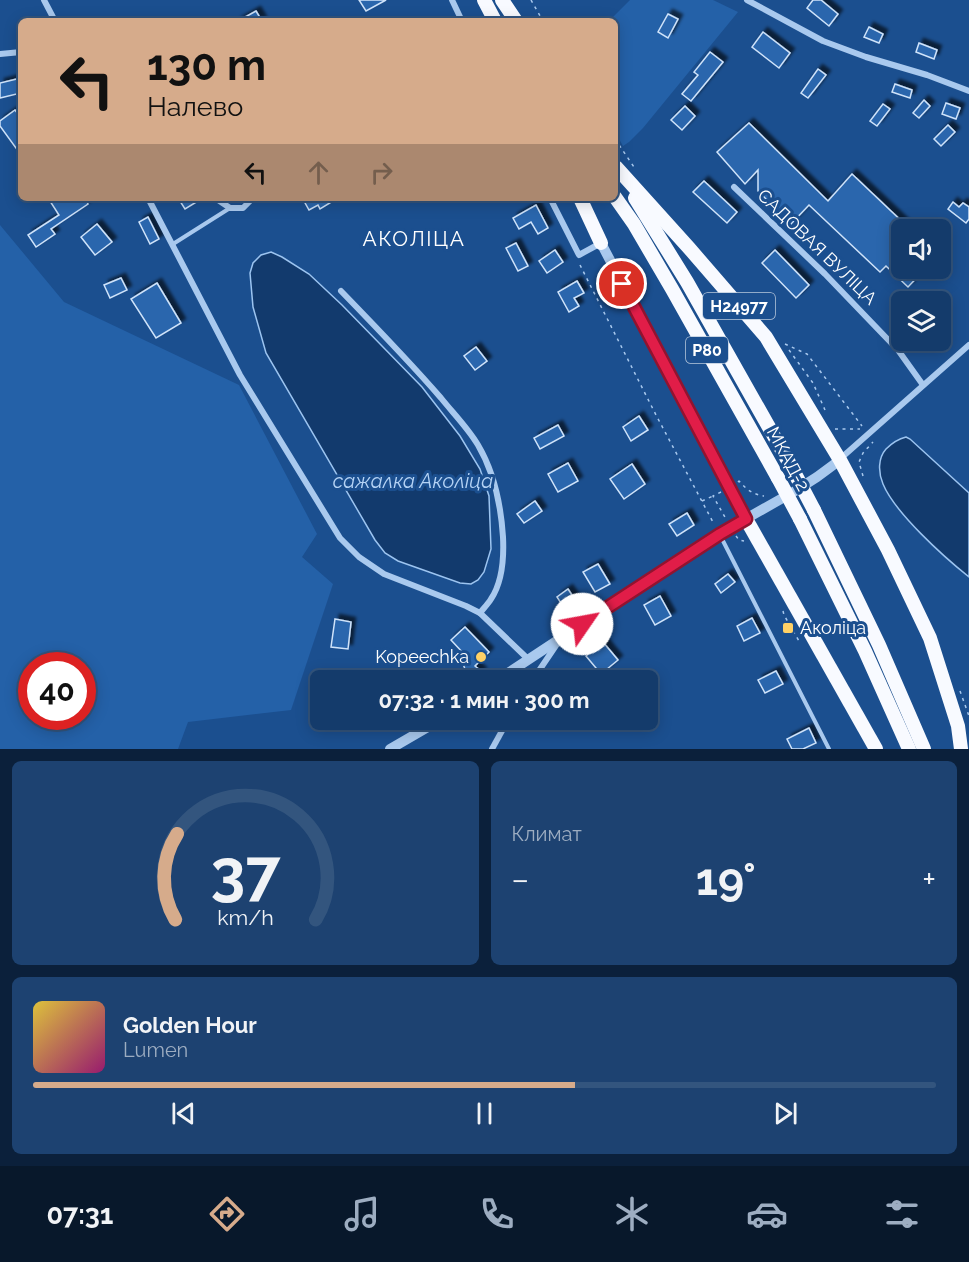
<!DOCTYPE html>
<html lang="ru">
<meta charset="utf-8">
<style>
body{margin:0;font-family:Raleway,sans-serif;background:#1d4271;color:#f1f3f6;height:100vh;display:flex;flex-direction:column;font-size:22px;white-space:nowrap}
*{box-sizing:border-box;margin:0}
p{font-size:20px;color:#9dadc1}
.icon{flex:none;width:33px;height:33px;fill:none;stroke:currentColor;stroke-width:2;stroke-linecap:round;stroke-linejoin:round}
.map{position:relative;height:749px;overflow:hidden}
.sheet{display:flex;flex-direction:column;gap:12px;padding:12px;background:#0b203b;flex:1}
.sheet>*{flex:none}
.top-card{position:absolute;left:18px;top:18px;width:600px;height:183px;border-radius:9px;box-shadow:0 3px 15px #0003,0 0 0 2px #33557e;background:#d6ab8b;color:#111;overflow:hidden}
.tools{position:absolute;left:891px;top:219px;display:grid;gap:12px}
.tools a{display:grid;place-items:center;width:60px;height:60px;border-radius:9px;background:#143b6b;box-shadow:0 3px 15px #0003,0 0 0 2px #33557e;font-size:30px}
.speed{position:absolute;left:18px;top:652px;display:flex;gap:12px;font-size:30px;font-weight:700;text-align:center}
.speed>*{display:grid;place-content:center;width:78px;height:78px;border-radius:50%;background:#143b6b;box-shadow:0 3px 15px #0003,0 0 0 2px #33557e;line-height:1}
.speed .limit{border:9px solid #d22;background:#fff;color:#111}
.pin{position:absolute;display:grid;place-items:center;width:51px;height:51px;color:#fff;margin:-26px;border:3px solid #fff;border-radius:50%;box-shadow:0 2px 6px #0007}
.me{position:absolute;width:66px;margin:-33px;rotate:57deg;stroke-linejoin:round;filter:drop-shadow(0 0 4px #0008)}
.turn{display:flex;align-items:center;gap:21px;height:126px;padding:0 30px;font-size:27px}
.turn .icon{width:78px;height:78px;stroke-width:2.5}
.turn b{display:block;font-size:42px;line-height:51px}
.lanes{display:flex;align-items:center;height:57px;padding:0 30px;background:#0003;justify-content:center;gap:30px;direction:ltr}
.lanes .off{opacity:.35}
.big{font-size:45px;font-weight:700;line-height:1.1}
.sheet .widget{flex:1;display:flex;flex-direction:column;justify-content:center;gap:9px;min-width:0;padding:0 21px;border-radius:9px;background:#1d4271}
.sheet .dial{align-items:center;gap:0}
.dial svg{height:156px;overflow:visible;fill:none;stroke:#33557e;stroke-width:7;stroke-linecap:round;text-anchor:middle}
.dial text{fill:#f1f3f6;stroke:none}
.song{display:flex;align-items:center;gap:18px}
.cover{width:72px;height:72px;border-radius:9px;background:linear-gradient(135deg,hsl(50 70% 55%),hsl(320 70% 35%))}
.played{height:6px;border-radius:3px;background:linear-gradient(90deg,#d6ab8b 60%,#33557e 60%)}
.keys{display:flex;justify-content:space-around;direction:ltr}
.heat{display:flex;justify-content:space-between;align-items:center;font-size:33px;direction:ltr}
.sheet .tiles{flex:1;display:grid;gap:12px;grid-template-columns:1fr 1fr}
.widget:last-child{grid-column:span 2}
.trip{position:absolute;left:310px;top:670px;width:348px;height:60px;border-radius:9px;background:#143b6b;box-shadow:0 3px 15px #0003,0 0 0 2px #33557e;font-weight:700;line-height:60px;text-align:center}
.tabs{display:flex;height:96px;justify-content:space-around;align-items:center;background:#08182b;color:#9dadc1}
.tabs .icon{width:42px;height:42px}
.tabs .selected{color:#d6ab8b}
.tabs b{font-size:27px;color:#f1f3f6}
.map>svg:first-child{display:block}
</style>
<div class="map">
<svg width="969" height="749" viewBox="0 0 969 749">
<defs>
<filter id="shadow"><feDropShadow dx="4.5" dy="-4.5" stdDeviation="1.5" flood-color="#0009"/></filter>
</defs>
<rect width="100%" height="100%" fill="#1b4f8f"/>
<!-- green -->
<g fill="#2461a8" fill-rule="evenodd">
<path d="M630,0H713L738,12L643,128L629,142L623,146L615,132V21H609Z"/>
<path d="M0,225L64,302L239,385L317,534L302,557L333,584L291,710L188,722L178,749H0ZM32,666H82V717H32Z"/>
</g>
<!-- water -->
<g fill="#123a6d" stroke="#9cc4f0" stroke-width="1.5">
<path d="M271,252L282,257L309,274L342,305L422,387L460,436L480,469L489,496L491,549L484,572L478,580L471,584L460,583L398,561L385,553L375,540L266,353L253,307L250,273L253,263L261,255Z"/>
<path d="M906,437L910,439L969,493V577C944,557 895,513 883,484C878,472 878,458 886,449C892,443 898,439 906,437Z"/>
</g>
<!-- building -->
<g fill="#2a66ad" stroke="#cfe3fa" stroke-width="1.5" filter="url(#shadow)">
<path d="M359,0H386L366,11Z"/>
<path d="M813,0H821L838,14L829,26L807,8Z"/>
<path d="M256,11L262,21H238Z"/>
<path d="M668,14L678,19L668,38L658,32Z"/>
<path d="M869,27L883,34L879,43L864,37Z"/>
<path d="M763,32L790,53L779,68L752,47Z"/>
<path d="M919,43L937,50L934,59L916,52Z"/>
<path d="M710,52L723,62L691,101L682,94L698,75L694,72Z"/>
<path d="M818,69L826,75L808,98L801,93Z"/>
<path d="M21,78V93L0,98V83Z"/>
<path d="M895,84L912,90L910,98L892,92Z"/>
<path d="M924,100L930,106L919,118L913,113Z"/>
<path d="M946,103L960,108L956,119L942,114Z"/>
<path d="M883,104L890,109L877,126L870,121Z"/>
<path d="M685,106L695,116L682,130L671,120Z"/>
<path d="M15,110L21,118V155L0,126V121Z"/>
<path d="M749,123L828,201L852,174L911,230H902V268H926L908,287L886,266L880,272L809,205L791,224L758,191V170L745,184L717,152Z"/>
<path d="M948,125L955,132L941,146L934,139Z"/>
<path d="M704,181L737,212L727,223L693,192Z"/>
<path d="M48,198H85L88,204L51,229L55,234L36,247L28,235L59,215Z"/>
<path d="M178,198H203L185,209Z"/>
<path d="M309,198H338L320,209L318,205L309,210L304,201Z"/>
<path d="M953,202L959,207L963,203L969,207V219L966,223L948,209Z"/>
<path d="M536,205L548,228L538,234L531,222L519,229L513,218Z"/>
<path d="M148,217L159,239L150,244L139,222Z"/>
<path d="M97,224L112,242L95,255L81,237Z"/>
<path d="M516,243L528,266L518,271L506,248Z"/>
<path d="M555,250L563,262L547,273L539,261Z"/>
<path d="M775,250L809,285L796,298L762,263Z"/>
<path d="M121,278L127,290L110,298L104,285Z"/>
<path d="M577,281L584,293L574,298L579,306L569,312L558,292Z"/>
<path d="M157,283L181,323L156,338L131,299Z"/>
<path d="M476,347L487,361L475,370L464,356Z"/>
<path d="M639,416L648,430L631,441L623,427Z"/>
<path d="M558,425L564,436L540,449L534,438Z"/>
<path d="M568,463L578,481L558,492L548,474Z"/>
<path d="M632,464L645,484L624,499L610,479Z"/>
<path d="M535,501L542,511L524,523L517,514Z"/>
<path d="M687,513L694,525L677,536L669,524Z"/>
<path d="M598,564L610,584L595,592L583,572Z"/>
<path d="M728,574L735,582L721,593L715,584Z"/>
<path d="M568,589L578,604L566,611L557,597Z"/>
<path d="M660,596L671,616L655,625L644,605Z"/>
<path d="M752,618L760,633L744,641L737,626Z"/>
<path d="M335,619L351,622L348,649L331,647Z"/>
<path d="M465,627L489,652L475,666L482,672L469,679L461,659L465,655L451,640Z"/>
<path d="M603,642L618,660L601,674L586,656Z"/>
<path d="M776,671L783,684L765,693L758,680Z"/>
<path d="M809,728L816,743L803,749H792L787,739Z"/>
</g>
<g fill="none" stroke-linecap="round" stroke-linejoin="round">
<!-- path -->
<g stroke="#a9c9ee" stroke-width="1.5" stroke-dasharray="3 4.5" stroke-linecap="butt">
<path d="M531,0L543,21"/>
<path d="M615,139L634,167"/>
<path d="M580,265L656,415L714,524"/>
<path d="M785,344L807,354L862,426"/>
<path d="M789,350L813,383L825,410"/>
<path d="M835,429H860"/>
<path d="M863,476L859,462L863,453L873,442"/>
<path d="M738,482L739,481C747,490 752,494 764,496"/>
<path d="M721,492L713,496L726,519"/>
<path d="M702,501L713,496"/>
<path d="M736,536L739,540L744,541"/>
<path d="M783,611L784,615L799,641"/>
<path d="M960,691L969,716"/>
</g>
<!-- service -->
<g stroke="#a9c9ee" stroke-width="4">
<path d="M173,244L230,208"/>
<path d="M720,535L829,749"/>
</g>
<!-- minor -->
<g stroke="#a9c9ee" stroke-width="6">
<path d="M44,0L55,21"/>
<path d="M452,0L462,21"/>
<path d="M747,0L823,41L866,57L927,75L969,91"/>
<path d="M0,54L21,52"/>
<path d="M734,187L825,274L898,350L923,385"/>
<path d="M148,198L240,375L340,538L359,557L384,574L466,606L480,613L528,659"/>
<path d="M215,198L230,208H243L250,201L251,198"/>
<path d="M550,198L579,255L601,243"/>
<path d="M341,291C375,326 409,361 441,398C453,413 468,428 478,445C494,472 501,506 503,537C504,557 503,581 491,599C488,604 483,609 480,613"/>
<path d="M840,459L969,345"/>
<path d="M532,681L557,644"/>
<path d="M492,749L508,720"/>
</g>
<!-- tertiary -->
<g stroke="#a9c9ee" stroke-width="10">
<path d="M601,243L746,519"/>
<path d="M496,681L719,534L795,491L817,477L840,460"/>
<path d="M390,749L440,720"/>
</g>
<!-- trunk -->
<g stroke="#f8faff" stroke-width="14">
<path d="M484,0L495,21"/>
<path d="M502,0L516,21"/>
<path d="M616,167L689,248L766,337L840,460L888,550L930,638L958,726L961,749"/>
<path d="M615,197L634,224L672,289L778,478"/>
<path d="M580,198L601,243"/>
<path d="M635,198L687,282L792,468"/>
<path d="M814,510L879,645L924,749"/>
<path d="M746,519L876,749"/>
<path d="M800,519L865,651L909,749"/>
</g>
<!-- trunk-bridge -->
<g stroke="#f8faff" stroke-width="14">
<path d="M792,468L814,510"/>
<path d="M778,478L800,519"/>
</g>
</g>
<g fill="none" stroke-linecap="round" stroke-linejoin="round">
<!-- route casing -->
<g stroke="#92132f" stroke-width="15">
<path id="route" d="M582,624L720,534L746,519L622,284"/>
</g>
<!-- route -->
<use href="#route" stroke="#e11d48" stroke-width="10"/>
</g>
<!-- markers -->
<g fill="#ffd166" stroke="#1b4f8f" stroke-width="2">
<rect x="782" y="622" width="12" height="12" rx="3"/>
<circle cx="481" cy="657" r="6"/>
</g>
<g text-anchor="middle" stroke-width="6" stroke-linejoin="round" paint-order="stroke">
<!-- shield labels -->
<g fill="#1b4f8f" stroke="#bbcadd" stroke-width="1.5">
<rect x="703" y="293" width="72" height="26" rx="4.5"/>
<rect x="686" y="337" width="42" height="26" rx="4.5"/>
</g>
<g font-size="16" font-weight="bold" fill="#fff">
<text x="739" y="312">Н24977</text>
<text x="707" y="356">Р80</text>
</g>
<!-- street labels -->
<g font-size="18" fill="#fff" stroke="#1b4f8f">
<text transform="translate(817 247) rotate(44)" y="6">САДОВАЯ ВУЛІЦА</text>
<text transform="translate(788 459) rotate(62)" y="6">МКАД-2</text>
</g>
<!-- poi labels -->
<g font-size="18" fill="#fff" stroke="#1b4f8f" text-anchor="start">
<text x="800" y="634">Аколіца</text>
<text x="469" y="663" text-anchor="end">Kopeechka</text>
</g>
<!-- water labels -->
<g font-size="20" font-style="italic" fill="#b5d3f5" stroke="#1b4f8f">
<text x="413" y="488">сажалка Аколіца</text>
</g>
<!-- quarter labels -->
<g font-size="21" letter-spacing="1.5" fill="#fff" stroke="#1b4f8f">
<text x="414" y="246">АКОЛІЦА</text>
</g>
</g>
</svg>
<div class="tools">
<a><svg class="icon" aria-label="sound" viewBox="0 0 24 24"><path d="M4 9h4l5-4v14l-5-4H4zM17 9q2 3 0 6"/></svg></a>
<a><svg class="icon" aria-label="layers" viewBox="0 0 24 24"><path d="M12 4l9 5-9 5-9-5zM3 14l9 5 9-5"/></svg></a>
</div>
<div class="speed"><div class="limit">40</div></div>
<div class="pin" style="left:622px;top:284px;background:#d93025"><svg class="icon" aria-label="arrive" viewBox="0 0 24 24"><path d="M6 21V4h12l-3 4 3 4H6"/></svg></div>
<svg class="me" style="left:582px;top:624px" viewBox="-20 -20 40 40"><circle r="19" fill="#fff"/><path d="M0-13L10 11 0 6-10 11z" fill="#e11d48"/></svg>
<div class="trip">07:32 · 1 мин · 300 m</div>
<div class="top-card">
<div class="turn"><svg class="icon" aria-label="left" viewBox="0 0 24 24"><path d="M17 20v-9H6M10 6l-5 5 5 5"/></svg><div><b>130 m</b>Налево</div></div>
<div class="lanes"><svg class="icon" aria-label="left" viewBox="0 0 24 24"><path d="M17 20v-9H6M10 6l-5 5 5 5"/></svg><svg class="icon off" aria-label="ahead" viewBox="0 0 24 24"><path d="M12 20V5M6 11l6-6 6 6"/></svg><svg class="icon off" aria-label="right" viewBox="0 0 24 24"><path d="M7 20v-9h11M14 6l5 5-5 5"/></svg></div>
</div>
</div>
<section class="sheet">
<div class="tiles">
<div class="widget dial"><svg viewBox="0 0 100 80">
<path d="M14 69A42 42 0 1 1 86 69"/>
<path d="M14 69A42 42 0 0 1 15 25" stroke="#d6ab8b"/>
<text x="50" y="56" font-size="32" font-weight="700">37</text>
<text x="50" y="72" font-size="11">km/h</text>
</svg></div>
<div class="widget"><p>Климат</p>
<div class="heat"><a>−</a><b class="big">19°</b><a>+</a></div>
</div>
<div class="widget">
<div class="song"><i class="cover"></i><div><b>Golden Hour</b><p>Lumen</p></div></div>
<div class="played"></div>
<div class="keys"><svg class="icon" aria-label="previous" viewBox="0 0 24 24"><path d="M18 5L8 12l10 7zM5 5v14"/></svg><svg class="icon" aria-label="pause" viewBox="0 0 24 24"><path d="M8 5v14M16 5v14"/></svg><svg class="icon" aria-label="next" viewBox="0 0 24 24"><path d="M6 5l10 7-10 7zM19 5v14"/></svg></div>
</div>
</div>
</section>
<nav class="tabs">
<b>07:31</b>
<svg class="icon selected" aria-label="directions" viewBox="0 0 24 24"><path d="M12 3l9 9-9 9-9-9zM9 14v-3h6M13 9l2 2-2 2"/></svg>
<svg class="icon" aria-label="music" viewBox="0 0 24 24"><path d="M9 18V5l10-2v13"/><circle cx="6" cy="18" r="3"/><circle cx="16" cy="16" r="3"/></svg>
<svg class="icon" aria-label="phone" viewBox="0 0 24 24"><path d="M5 4h4l2 5-3 2q2 4 5 5l2-3 5 2v4C11 20 4 13 5 4z"/></svg>
<svg class="icon" aria-label="climate" viewBox="0 0 24 24"><path d="M12 3v18M4 7l16 10M4 17L20 7"/></svg>
<svg class="icon" aria-label="car" viewBox="0 0 24 24"><path d="M5 17H2v-5l4-1 3-4h7l3 4 3 1v5h-3M9 17h6M6 11h13"/><circle cx="7" cy="17" r="2"/><circle cx="17" cy="17" r="2"/></svg>
<svg class="icon" aria-label="filters" viewBox="0 0 24 24"><path d="M4 7h16M4 17h16"/><circle cx="9" cy="7" r="2"/><circle cx="15" cy="17" r="2"/></svg>
</nav>
